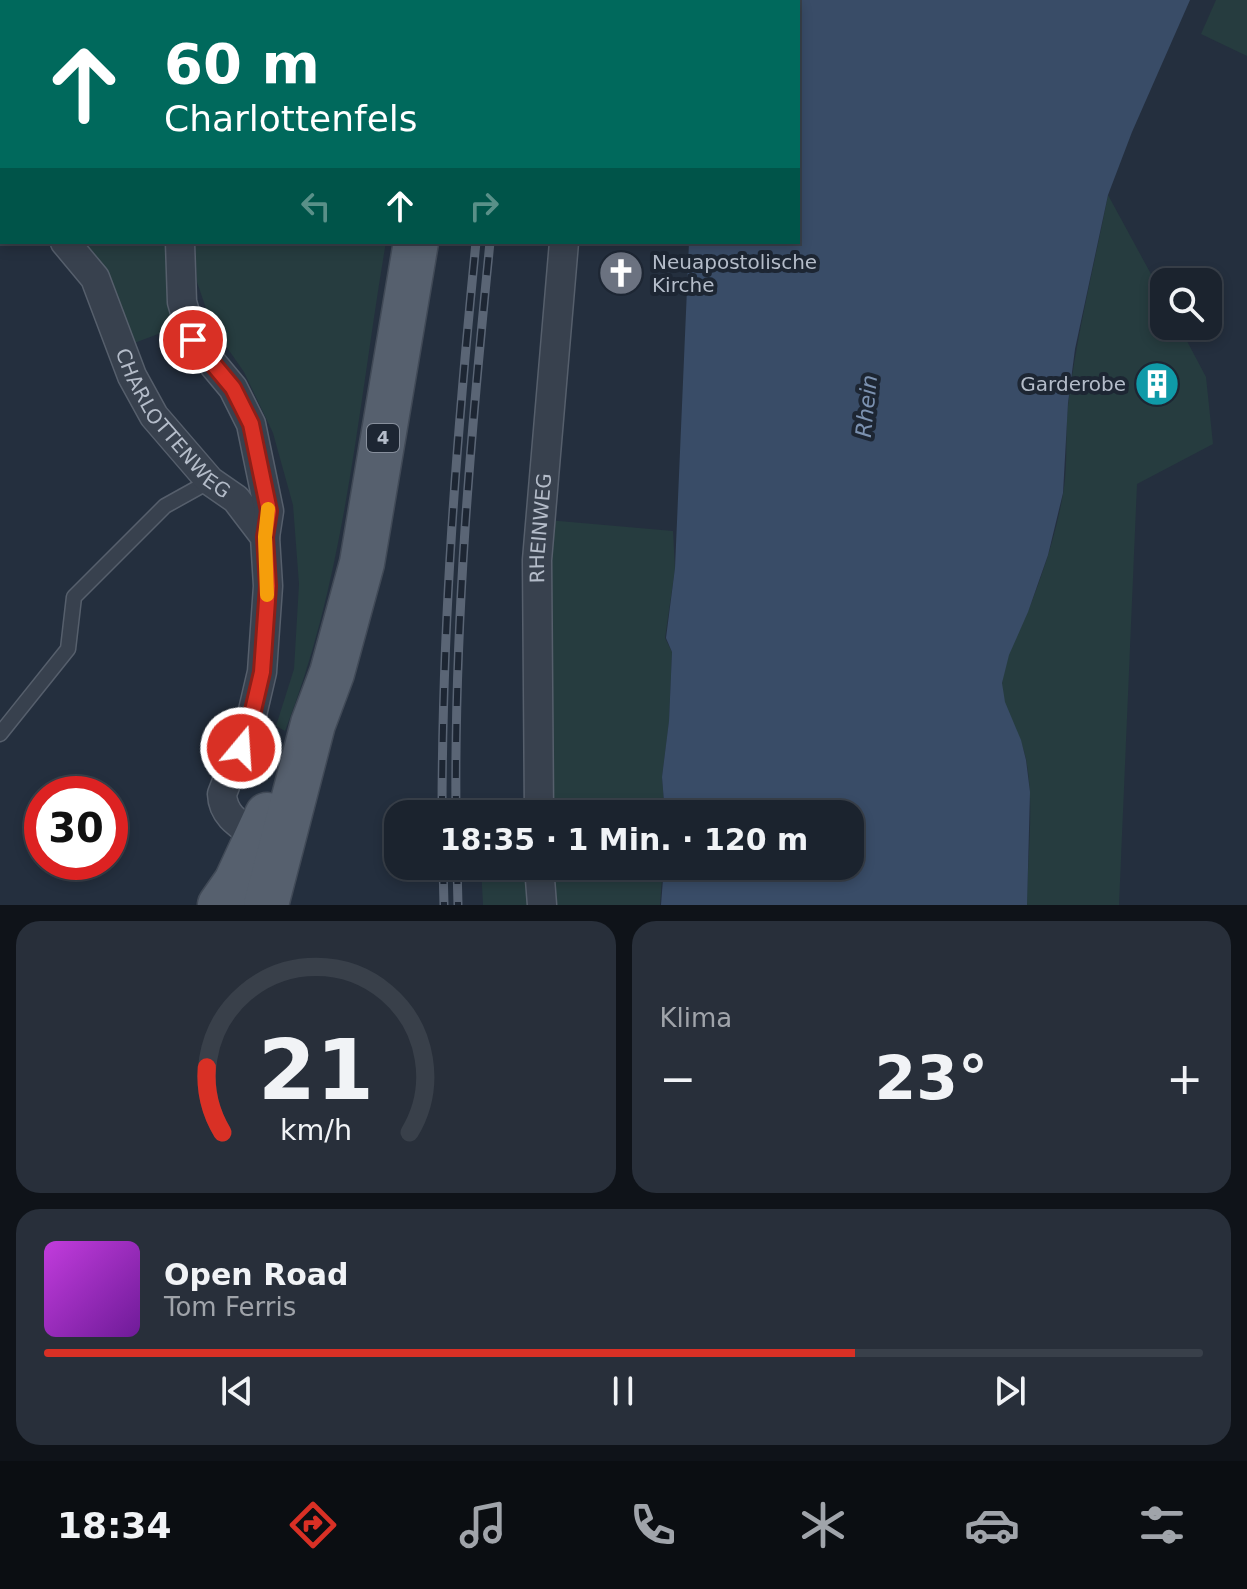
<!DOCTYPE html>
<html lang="de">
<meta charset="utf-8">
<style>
body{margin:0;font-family:"DejaVu Sans",sans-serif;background:#282f3a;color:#f1f3f6;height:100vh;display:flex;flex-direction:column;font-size:30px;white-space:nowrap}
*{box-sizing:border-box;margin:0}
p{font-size:26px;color:#a0a4aa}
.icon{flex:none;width:44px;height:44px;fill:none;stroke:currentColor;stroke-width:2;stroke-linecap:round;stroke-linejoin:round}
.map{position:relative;height:905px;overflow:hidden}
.side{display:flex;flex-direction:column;gap:16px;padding:16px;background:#0f1319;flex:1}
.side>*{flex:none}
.top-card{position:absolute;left:0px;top:0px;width:800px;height:244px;box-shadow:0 4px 12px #0003,0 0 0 2px #39404a;background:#00695c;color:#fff;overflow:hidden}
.controls{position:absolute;left:1150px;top:268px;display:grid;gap:16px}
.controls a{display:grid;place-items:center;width:72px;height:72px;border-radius:16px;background:#1b232e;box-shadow:0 4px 12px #0003,0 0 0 2px #39404a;font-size:40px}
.speed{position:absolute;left:24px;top:776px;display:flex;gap:16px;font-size:40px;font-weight:700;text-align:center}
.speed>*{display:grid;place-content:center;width:104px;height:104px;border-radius:50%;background:#1b232e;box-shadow:0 4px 12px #0003,0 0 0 2px #39404a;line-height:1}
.speed .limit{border:12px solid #d22;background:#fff;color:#111}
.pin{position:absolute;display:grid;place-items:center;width:68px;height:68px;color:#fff;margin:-34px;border:4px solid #fff;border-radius:50%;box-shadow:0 2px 8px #0007}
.me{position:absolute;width:88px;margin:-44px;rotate:18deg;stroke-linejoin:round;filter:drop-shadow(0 0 6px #0008)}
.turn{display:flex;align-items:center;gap:28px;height:168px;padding:0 32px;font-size:36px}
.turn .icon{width:104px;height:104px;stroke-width:2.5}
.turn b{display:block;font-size:56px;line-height:68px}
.lanes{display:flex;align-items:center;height:76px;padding:0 32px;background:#0003;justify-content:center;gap:40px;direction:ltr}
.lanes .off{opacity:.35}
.big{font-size:60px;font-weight:800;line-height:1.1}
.side .widget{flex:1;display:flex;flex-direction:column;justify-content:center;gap:12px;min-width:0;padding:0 28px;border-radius:24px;background:#282f3a}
.side .dial{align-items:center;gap:0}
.dial svg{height:208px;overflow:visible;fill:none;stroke:#39404a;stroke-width:7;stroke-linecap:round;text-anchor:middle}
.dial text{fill:#f1f3f6;stroke:none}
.song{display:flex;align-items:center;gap:24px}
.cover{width:96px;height:96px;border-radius:12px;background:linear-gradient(135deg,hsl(290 70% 55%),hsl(280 70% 35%))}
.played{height:8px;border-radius:4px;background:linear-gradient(90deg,#d93025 70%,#39404a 70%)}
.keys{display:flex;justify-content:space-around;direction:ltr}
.heat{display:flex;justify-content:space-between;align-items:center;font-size:44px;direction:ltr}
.side .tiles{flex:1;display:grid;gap:16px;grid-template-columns:1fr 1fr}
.widget:last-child{grid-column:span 2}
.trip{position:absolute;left:384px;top:800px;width:480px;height:80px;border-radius:24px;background:#1b232e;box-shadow:0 4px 12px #0003,0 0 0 2px #39404a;font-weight:800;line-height:80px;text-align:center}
.dock{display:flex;height:128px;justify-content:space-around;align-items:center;background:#0b0e12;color:#a0a4aa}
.dock .icon{width:56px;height:56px}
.dock .selected{color:#d93025}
.dock b{font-size:36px;color:#f1f3f6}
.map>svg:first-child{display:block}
</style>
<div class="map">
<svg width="1247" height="905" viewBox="0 0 1247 905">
<rect width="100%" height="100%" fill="#242f3e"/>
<!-- green -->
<g fill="#263c3f">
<path d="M0,0L153,2H2V198Z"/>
<path d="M1216,0H1247V56L1201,34Z"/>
<path d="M1108,195L1164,298V326H1179L1206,377L1213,444L1137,484L1119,905H1027C1027,858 1035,806 1026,759C1021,734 1002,711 1002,685C1002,659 1019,634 1028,611C1043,574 1056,534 1063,494C1069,463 1064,429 1069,398C1078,329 1095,262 1108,195Z"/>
<path d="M73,242H166V286L174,328L129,345Z"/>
<path d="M195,242H386C358,405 346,576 285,731L276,726L294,669L299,584L293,505L273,433L244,372L212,326L197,282Z"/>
<path d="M536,519L673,531L675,569L665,638L672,652L669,722L662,777L665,814H531Z"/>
<path d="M481,866H529L532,905H483Z"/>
<path d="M532,866H663L660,905H535Z"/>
</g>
<!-- water -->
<path fill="#394c67" d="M733,0H1190L1132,132L1108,195L1075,349L1068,403L1063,493L1048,555L1028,612L1009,655L1002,683L1005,702L1021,740L1026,760L1030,792L1027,905H661L664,866H850V814H665L662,777L669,721L672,652L666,638L675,568L689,242H798V2H732Z"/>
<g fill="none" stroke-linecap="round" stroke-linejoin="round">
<!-- lane casing -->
<g stroke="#565f6c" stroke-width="17">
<path id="lane" d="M0,734L68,649L74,597L165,506L210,481"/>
</g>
<!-- street casing -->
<g stroke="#565f6c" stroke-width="31">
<g id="street">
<path d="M212,2L213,0"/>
<path d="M584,2V0"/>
<path d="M0,203L2,204"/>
<path id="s1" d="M65,242L95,278L132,376L154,416L210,481L236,499L265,537L268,586L262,672L251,719L222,794C223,822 251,829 268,845"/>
<path d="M180,242L182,302L193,340L233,388L251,424L269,511L265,537"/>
<path id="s2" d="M539,814L537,560L564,242"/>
<path d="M539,866L542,905"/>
</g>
</g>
<!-- primary casing -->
<g stroke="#414a57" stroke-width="47">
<g id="primary">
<path d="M453,2V0"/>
<path d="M220,905L236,882L267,815"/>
<path d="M266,905L313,724L332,673L362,563L416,242"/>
</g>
</g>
<!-- lane -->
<use href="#lane" stroke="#38414e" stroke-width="14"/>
<!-- street -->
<use href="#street" stroke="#38414e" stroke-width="28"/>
<!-- primary -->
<use href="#primary" stroke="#56606e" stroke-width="44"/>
<!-- rail casing -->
<g stroke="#5a6575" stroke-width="9">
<g id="rail">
<path d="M500,2V0"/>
<path d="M514,2V0"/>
<path d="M442,814C442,622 457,433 476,242"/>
<path d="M456,814C454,622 471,432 490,242"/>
<path d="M443,866L444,905"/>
<path d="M457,866L458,905"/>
</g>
</g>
<!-- rail -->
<use href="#rail" stroke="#1d2633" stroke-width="6" stroke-dasharray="18" stroke-linecap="butt"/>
</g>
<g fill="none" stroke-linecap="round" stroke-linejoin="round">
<!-- route casing -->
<g stroke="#8d1f18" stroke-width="20">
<path id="route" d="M193,340L233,388L251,424L269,511L265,537L268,586L262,672L251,719L241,748"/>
</g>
<!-- route -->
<use href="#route" stroke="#d93025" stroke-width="14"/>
<!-- slow -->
<path stroke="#f59e0b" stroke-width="14" d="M267,595L265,537L268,509"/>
</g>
<!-- icons -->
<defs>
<g id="church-disc" transform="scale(2.3)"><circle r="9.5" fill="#6b7280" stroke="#1d2633"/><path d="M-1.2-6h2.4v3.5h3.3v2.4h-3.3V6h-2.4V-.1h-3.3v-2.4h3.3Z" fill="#fff"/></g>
<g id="building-disc" transform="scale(2.3)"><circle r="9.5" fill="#0f9aa8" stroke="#1d2633"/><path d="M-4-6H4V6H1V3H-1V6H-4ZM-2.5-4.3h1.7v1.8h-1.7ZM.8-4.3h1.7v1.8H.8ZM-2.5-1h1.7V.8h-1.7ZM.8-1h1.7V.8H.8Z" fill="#fff"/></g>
</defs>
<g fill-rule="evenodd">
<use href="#church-disc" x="621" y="273"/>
<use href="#building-disc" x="1157" y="384"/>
</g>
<g text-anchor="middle" stroke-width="8" stroke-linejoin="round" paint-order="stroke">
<!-- shield labels -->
<rect fill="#1d2633" stroke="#878f9c" stroke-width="2" x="367" y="424" width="32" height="28" rx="6"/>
<g font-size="18" font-weight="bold" fill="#b4bcc9">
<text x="383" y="444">4</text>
</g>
<!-- poi labels -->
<g font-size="20" fill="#b4bcc9" stroke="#1d2633" text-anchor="start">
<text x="652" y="269">Neuapostolische<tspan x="652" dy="23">Kirche</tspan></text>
<text x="1126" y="391" text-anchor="end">Garderobe</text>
</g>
<!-- street labels -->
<g font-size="20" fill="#b4bcc9" stroke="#1d2633">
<text dy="7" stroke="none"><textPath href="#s1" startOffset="214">CHARLOTTENWEG</textPath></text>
<text dy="7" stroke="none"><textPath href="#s2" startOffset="286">RHEINWEG</textPath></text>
</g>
<!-- water labels -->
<g font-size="22" font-style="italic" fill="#7c92b1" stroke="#1d2633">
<text transform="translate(866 406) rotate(-84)" y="8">Rhein</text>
</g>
</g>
</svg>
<div class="controls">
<a><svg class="icon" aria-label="search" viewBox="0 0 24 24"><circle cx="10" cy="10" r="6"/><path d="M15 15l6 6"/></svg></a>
</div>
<div class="speed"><div class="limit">30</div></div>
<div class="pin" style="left:193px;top:340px;background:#d93025"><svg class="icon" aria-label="arrive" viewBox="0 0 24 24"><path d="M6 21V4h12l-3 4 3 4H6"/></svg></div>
<svg class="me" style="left:241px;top:748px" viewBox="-20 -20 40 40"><circle r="17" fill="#d93025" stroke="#fff" stroke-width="3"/><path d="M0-11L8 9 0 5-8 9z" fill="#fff"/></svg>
<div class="trip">18:35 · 1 Min. · 120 m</div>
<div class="top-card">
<div class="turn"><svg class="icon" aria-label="ahead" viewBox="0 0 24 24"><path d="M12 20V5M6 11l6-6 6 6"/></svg><div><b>60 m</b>Charlottenfels</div></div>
<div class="lanes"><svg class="icon off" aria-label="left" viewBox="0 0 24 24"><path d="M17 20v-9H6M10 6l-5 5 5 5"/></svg><svg class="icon" aria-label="ahead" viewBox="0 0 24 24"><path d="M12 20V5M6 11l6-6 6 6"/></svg><svg class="icon off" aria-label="right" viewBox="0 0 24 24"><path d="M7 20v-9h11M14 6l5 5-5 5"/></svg></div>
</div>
</div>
<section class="side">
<div class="tiles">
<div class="widget dial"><svg viewBox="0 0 100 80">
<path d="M14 69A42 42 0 1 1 86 69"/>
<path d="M14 69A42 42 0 0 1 8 44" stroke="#d93025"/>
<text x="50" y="56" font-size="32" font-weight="700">21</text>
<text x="50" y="72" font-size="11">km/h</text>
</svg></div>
<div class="widget"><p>Klima</p>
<div class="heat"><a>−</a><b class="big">23°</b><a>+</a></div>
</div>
<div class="widget">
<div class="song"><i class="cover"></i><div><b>Open Road</b><p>Tom Ferris</p></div></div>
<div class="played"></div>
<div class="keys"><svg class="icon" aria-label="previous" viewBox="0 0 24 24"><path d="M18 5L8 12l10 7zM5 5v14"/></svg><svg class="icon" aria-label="pause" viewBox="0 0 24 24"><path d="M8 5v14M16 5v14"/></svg><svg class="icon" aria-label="next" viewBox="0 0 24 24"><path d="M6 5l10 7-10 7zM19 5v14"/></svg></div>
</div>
</div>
</section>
<nav class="dock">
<b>18:34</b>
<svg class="icon selected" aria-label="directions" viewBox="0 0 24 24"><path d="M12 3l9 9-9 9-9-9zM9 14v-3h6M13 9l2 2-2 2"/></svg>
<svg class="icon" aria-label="music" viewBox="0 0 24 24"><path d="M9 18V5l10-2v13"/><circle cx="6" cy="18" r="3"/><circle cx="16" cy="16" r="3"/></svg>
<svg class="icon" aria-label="phone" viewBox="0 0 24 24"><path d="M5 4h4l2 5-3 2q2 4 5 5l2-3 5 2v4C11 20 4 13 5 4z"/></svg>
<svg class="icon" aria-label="climate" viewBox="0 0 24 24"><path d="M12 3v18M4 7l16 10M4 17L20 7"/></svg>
<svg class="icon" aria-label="car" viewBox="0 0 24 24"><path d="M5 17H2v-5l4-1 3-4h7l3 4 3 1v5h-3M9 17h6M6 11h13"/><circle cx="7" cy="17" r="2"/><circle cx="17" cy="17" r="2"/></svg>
<svg class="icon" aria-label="filters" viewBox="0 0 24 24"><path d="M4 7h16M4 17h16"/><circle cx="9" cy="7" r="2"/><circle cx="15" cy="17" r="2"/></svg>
</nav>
